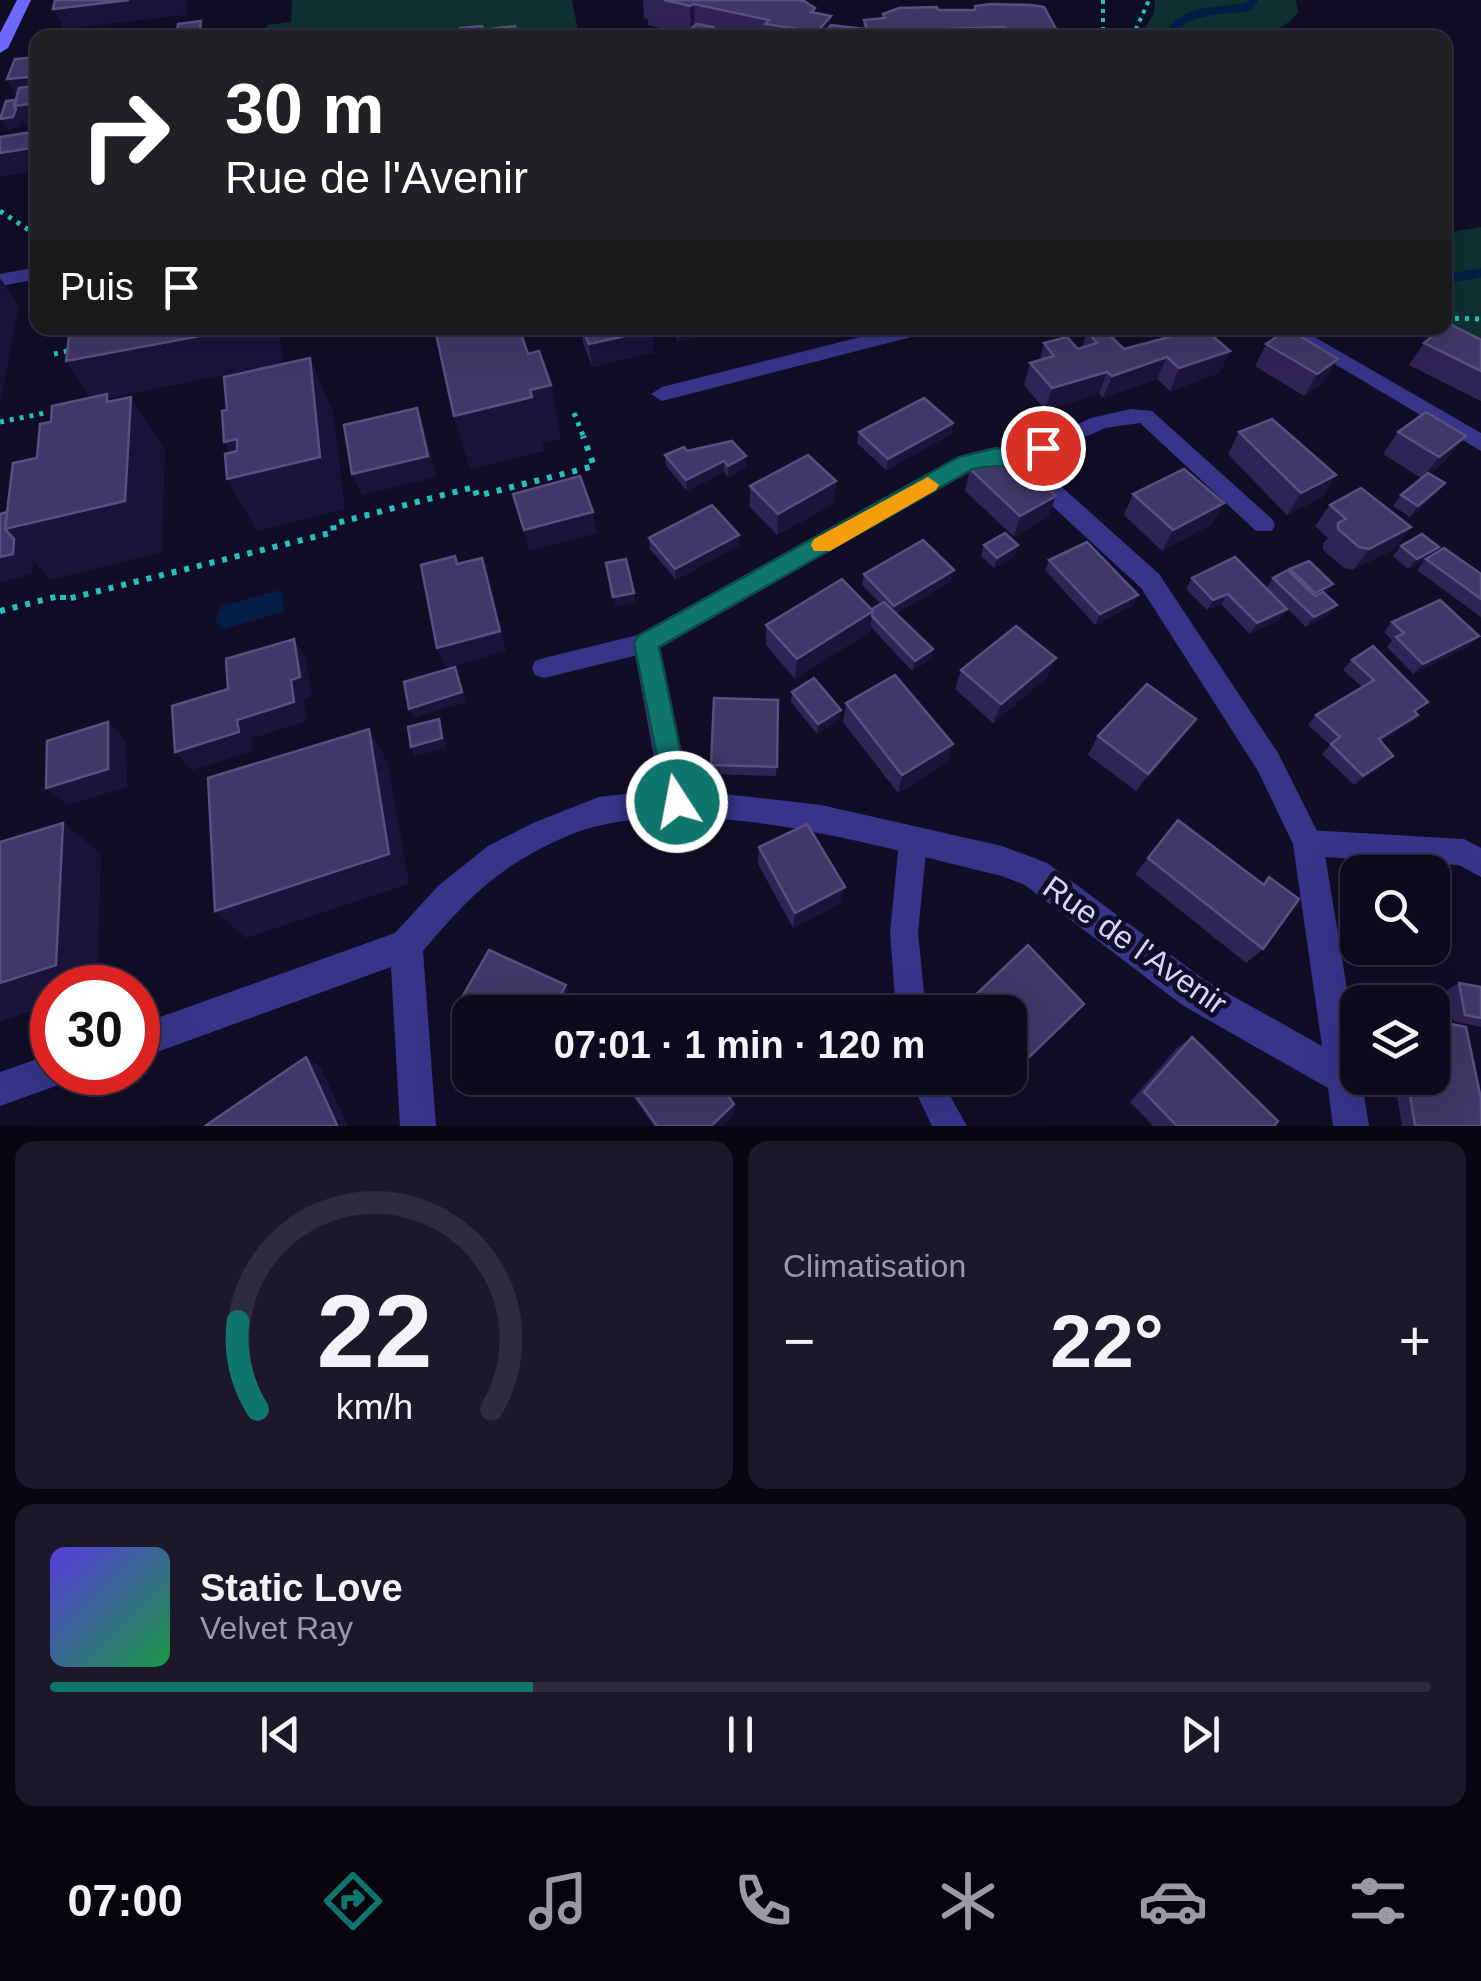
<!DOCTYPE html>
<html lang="fr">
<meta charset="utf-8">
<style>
body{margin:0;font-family:Arial,sans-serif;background:#1c182a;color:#f1f3f6;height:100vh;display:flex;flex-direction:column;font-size:38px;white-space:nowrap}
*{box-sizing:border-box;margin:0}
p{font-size:32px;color:#9b9aa4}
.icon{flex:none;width:55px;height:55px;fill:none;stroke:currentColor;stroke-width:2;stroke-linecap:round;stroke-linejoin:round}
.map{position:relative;height:1126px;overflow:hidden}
.details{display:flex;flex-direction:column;gap:15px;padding:15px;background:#080610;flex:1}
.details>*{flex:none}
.top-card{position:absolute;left:30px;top:30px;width:1422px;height:305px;border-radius:20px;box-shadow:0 10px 40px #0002,0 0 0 2px #2e2b3b;background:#202124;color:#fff;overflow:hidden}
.tools{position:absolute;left:1340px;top:855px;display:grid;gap:20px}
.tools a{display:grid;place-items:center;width:110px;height:110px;border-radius:20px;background:#0e0a1d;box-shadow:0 10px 40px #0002,0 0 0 2px #2e2b3b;font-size:50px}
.speed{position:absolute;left:30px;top:965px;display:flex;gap:20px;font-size:50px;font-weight:700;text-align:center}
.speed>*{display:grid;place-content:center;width:130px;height:130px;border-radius:50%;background:#0e0a1d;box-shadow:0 10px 40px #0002,0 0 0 2px #2e2b3b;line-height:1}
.speed .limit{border:15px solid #d22;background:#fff;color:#111}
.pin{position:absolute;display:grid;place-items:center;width:85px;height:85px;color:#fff;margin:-42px;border:5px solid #fff;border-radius:50%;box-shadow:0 2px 10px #0007}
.me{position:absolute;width:110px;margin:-55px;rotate:349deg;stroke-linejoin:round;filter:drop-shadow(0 0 8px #0008)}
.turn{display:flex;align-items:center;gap:35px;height:210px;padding:0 30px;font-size:45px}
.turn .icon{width:130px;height:130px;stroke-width:2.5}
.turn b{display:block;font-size:70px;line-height:85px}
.then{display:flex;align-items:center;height:95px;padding:0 30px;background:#0003;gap:20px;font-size:38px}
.big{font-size:75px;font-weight:600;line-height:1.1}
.details .card{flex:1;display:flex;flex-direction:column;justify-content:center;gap:15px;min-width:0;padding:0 35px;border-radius:20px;background:#1c182a}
.details .dial{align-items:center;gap:0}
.dial svg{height:260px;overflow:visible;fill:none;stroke:#2e2b3b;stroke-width:7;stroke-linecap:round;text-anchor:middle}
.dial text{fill:#f1f3f6;stroke:none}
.song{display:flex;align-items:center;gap:30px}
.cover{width:120px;height:120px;border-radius:15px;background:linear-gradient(135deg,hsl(250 70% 55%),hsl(140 70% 35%))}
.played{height:10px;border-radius:5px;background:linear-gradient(90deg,#0f766e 35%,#2e2b3b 35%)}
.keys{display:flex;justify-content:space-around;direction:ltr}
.heat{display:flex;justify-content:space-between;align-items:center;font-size:55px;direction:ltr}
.details .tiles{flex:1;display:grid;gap:15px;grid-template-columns:1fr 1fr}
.card:last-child{grid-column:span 2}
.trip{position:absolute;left:452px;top:995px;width:575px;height:100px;border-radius:20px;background:#0e0a1d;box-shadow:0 10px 40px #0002,0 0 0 2px #2e2b3b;font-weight:600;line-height:100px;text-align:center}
.tab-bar{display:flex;height:160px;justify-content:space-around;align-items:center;background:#06040c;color:#9b9aa4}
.tab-bar .icon{width:70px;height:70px}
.tab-bar .current{color:#0f766e}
.tab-bar b{font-size:45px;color:#f1f3f6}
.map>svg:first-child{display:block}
</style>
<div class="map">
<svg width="1481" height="1126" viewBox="0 0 1481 1126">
<rect width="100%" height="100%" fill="#120d27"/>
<!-- green -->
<g fill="#0f3131">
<path d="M292,0H572L578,31L525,38H268L267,25L291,22Z"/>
<path d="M1155,0H1296L1298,12C1273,50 1182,38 1140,37L1154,13Z"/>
<path d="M1481,227V340L1417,328H1445V233Z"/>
</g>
<!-- water -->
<path fill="#051d47" d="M281,590L284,612L223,629L215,620L221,606Z"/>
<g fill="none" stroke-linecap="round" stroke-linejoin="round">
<!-- stream-far1 -->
<path stroke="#051d47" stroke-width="8" d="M1167,38C1183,7 1218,12 1248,7L1254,0"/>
<!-- stream -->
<path stroke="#051d47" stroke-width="9" d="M1445,279L1481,273"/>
<!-- path-far2 -->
<g stroke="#24c2ba" stroke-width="4" stroke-dasharray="4 5" stroke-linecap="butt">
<path d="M1103,0V38"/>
<path d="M1132,38L1149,0"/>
</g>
<!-- path-far1 -->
<g stroke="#24c2ba" stroke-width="5" stroke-dasharray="4 6" stroke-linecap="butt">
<path d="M0,211L38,236"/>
<path d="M1445,318L1481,319"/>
<path d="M54,354L72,350"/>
<path d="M574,413L584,438"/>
<path d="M0,422L45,413"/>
</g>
<!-- path -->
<path stroke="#24c2ba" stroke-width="6" stroke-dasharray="5 8" stroke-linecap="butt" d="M0,611L63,595V600L334,532L333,524L474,487L477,496L594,466L583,436"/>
<!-- lane -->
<g fill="#38348a" fill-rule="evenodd">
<path d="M1131,409L1152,411L1272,519L1275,525L1272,531H1256L1140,423L1105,428L1017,468L1007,460L1010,455L1091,418Z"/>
<path d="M646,633L654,636L658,643L654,650L646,653L544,678L535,675L532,668L535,661L544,658Z"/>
<path d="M913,829L923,833L927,842L918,933L926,1012H896L890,933L899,842L903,833Z"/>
<path d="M1308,830L1464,839L1481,848V877L1459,865L1308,856L1298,852L1294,843L1298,834Z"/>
<path d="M909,1078H940L967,1126H932Z"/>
</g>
<!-- street -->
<g fill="#38348a" fill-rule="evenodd">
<path d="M38,267V279L0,286V274Z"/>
<path d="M896,328H930L927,333L662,401L651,394L662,387Z"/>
<path d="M1274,328H1299L1481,433V451Z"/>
<path d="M996,448L1025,454L1159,574L1278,753L1323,843L1358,1056V1078H1361L1369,1126H1333L1328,1088L1182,1005L1025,885L1002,876C884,848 721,798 602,825C572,831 537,849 511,866C477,888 449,920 423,951L436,1126H400L391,967L138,1059V1025L395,933L438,886L488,846L533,823L599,797L660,790L633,643L637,635L959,456ZM996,464L1010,467L1141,588L1258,771L1293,844L1322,1046L1206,981L1047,863L1002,846L821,805L689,790L660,648L973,469Z"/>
<path d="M52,1054V1072H69L64,1083L0,1106V1072Z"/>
</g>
<!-- secondary -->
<path fill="#6f6aff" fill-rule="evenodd" d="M17,0H31L8,48L0,53V33Z"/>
</g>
<!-- wall -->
<g fill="#2f2456">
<path d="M643,0H800L815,8V12L831,25L863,29L864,20L883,18V14L974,10L975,6L1056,29L1054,38H691V36L648,25V19L644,18Z"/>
<path d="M581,328L652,330L654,352L592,367L583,343Z"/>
<path d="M672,328H740L678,341Z"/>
<path d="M1288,329L1325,381L1304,396L1255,366L1266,344Z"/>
<path d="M1087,331L1124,349L1230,351L1219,373L1170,391L1157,379L1103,398L1099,394L1045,410L1024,385L1030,363L1040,360L1044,343L1078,349L1082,348Z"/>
<path d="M1481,340V401L1409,365L1424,343Z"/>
<path d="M953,423L951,434L886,470L857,443L859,432Z"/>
<path d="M1239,432L1336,475L1322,497L1287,515L1228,454Z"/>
<path d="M1398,432L1449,457L1429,474L1445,483L1436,494L1410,517L1393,506L1401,495L1421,478L1383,454Z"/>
<path d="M687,451L746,456V467L728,477L724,472L687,491L666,466L665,455Z"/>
<path d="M970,469L1056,496L1048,517L1014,537L965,491Z"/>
<path d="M836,481L834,503L777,535L750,507V486Z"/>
<path d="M1133,494L1224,503L1212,524L1162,551L1124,515Z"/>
<path d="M1330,505L1411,527L1394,549L1353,570L1344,568L1323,550V544L1328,538L1315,526Z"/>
<path d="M649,538L739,545L676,580L650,549Z"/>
<path d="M984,545L1015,556L994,568L981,556Z"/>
<path d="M1401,546L1439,547L1431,556L1481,574V617L1417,570L1425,560L1408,569L1393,556Z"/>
<path d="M1049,560L1133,605L1095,625L1045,570Z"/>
<path d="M1290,569L1325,594L1329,615L1306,627L1286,607L1287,609L1280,619L1250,634L1221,604L1207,610L1186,589L1192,578L1266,588L1273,578Z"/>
<path d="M864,574L951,581L896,614L933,649L931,659L912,671L871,627L870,631L795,679L766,645V625L872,609L881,604L862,585Z"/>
<path d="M1392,622L1479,636L1469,646L1413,674L1387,647L1392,640L1384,632Z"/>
<path d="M1352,660L1418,715L1408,725L1381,741L1383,765L1354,785L1322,754L1330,745L1308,725L1316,715L1362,687L1343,670Z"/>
<path d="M961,670L1047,677L993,723L955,689Z"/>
<path d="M792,692L840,719L817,734L791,702Z"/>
<path d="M778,700L776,776L711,774V765Z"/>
<path d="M846,703L947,762L898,793L843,722Z"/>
<path d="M1196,719L1182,737L1136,791L1088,755L1098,736Z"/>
<path d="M1178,820L1262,884L1269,877L1263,949L1246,963L1135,874Z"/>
<path d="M759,847L841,903L793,928L758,864Z"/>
<path d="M1459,983L1481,987V1027L1453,1021L1447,990Z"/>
<path d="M566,985L572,998L564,1012H470V1029L463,1025L453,1013Z"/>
<path d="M969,1001L1084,1004L1014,1073L1010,1068V1012H961Z"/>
<path d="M1192,1037L1274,1126H1153L1130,1102L1176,1049Z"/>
<path d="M1394,1078H1432L1481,1126H1402Z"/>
<path d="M626,1082L734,1104L735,1114L721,1126H654L630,1092Z"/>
</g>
<!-- shaded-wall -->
<g fill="#1c133b">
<path d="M129,0H187L186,15L64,29L53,9Z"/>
<path d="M694,4L695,29H691V36L690,6Z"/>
<path d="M831,16L830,38H817V32Z"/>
<path d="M201,21L205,32L204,38H179L177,32Z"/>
<path d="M713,27V38H708L707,32Z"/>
<path d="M38,76V126L26,127L22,120L19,128L7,130L0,119L19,100L7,79Z"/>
<path d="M38,147V171L0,177V153Z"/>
<path d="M0,278L19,305L0,405Z"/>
<path d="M243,328H279L283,364L109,398L129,429L131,397L165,450L162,552L50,580L33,560L32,574L0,582V557L5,529L93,402L66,361Z"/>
<path d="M678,328H740L678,341Z"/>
<path d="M652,330L654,352L592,367L589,344Z"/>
<path d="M1230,351L1219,373L1170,391L1179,368Z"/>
<path d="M1167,357L1157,379L1103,398L1112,376Z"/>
<path d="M310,358L333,412L345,509L257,531L227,479L243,475L224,442Z"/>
<path d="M1338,359L1325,381L1304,396L1317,374Z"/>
<path d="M1107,372L1099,394L1045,410L1052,388Z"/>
<path d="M551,385L561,439L542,443L544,451L470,469L454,416L530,390Z"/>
<path d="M417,408L425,430L436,477L362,495L352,474Z"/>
<path d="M953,423L951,434L886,470L888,459Z"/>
<path d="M1466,436L1449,457L1422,479L1439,457Z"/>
<path d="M746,456V467L728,477V466Z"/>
<path d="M724,461V472L687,491L686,480Z"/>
<path d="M1336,475L1322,497L1287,515L1301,493Z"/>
<path d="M836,481L834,503L777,535L778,514Z"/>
<path d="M1445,483L1436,494L1410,517L1418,506Z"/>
<path d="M1056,496L1048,517L1014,537L1020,516Z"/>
<path d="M1224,503L1212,524L1162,551L1173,530Z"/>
<path d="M593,512L597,533L529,551L524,530Z"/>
<path d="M1411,527L1394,549L1353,570L1369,549Z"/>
<path d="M739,535V545L676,580L675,569Z"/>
<path d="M1018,545L1015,556L994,568L997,558Z"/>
<path d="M1439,547L1430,557L1408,569L1417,559Z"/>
<path d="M482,558L506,651L446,668L437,648Z"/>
<path d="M954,570L951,581L892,616L894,606Z"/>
<path d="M1333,584L1325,594L1307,603L1315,593Z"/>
<path d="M634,593L635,603L615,607L613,597Z"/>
<path d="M1228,594L1221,604L1207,610L1213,600Z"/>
<path d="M1138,595L1133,605L1095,625L1100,614Z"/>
<path d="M1337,605L1329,615L1306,627L1314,617Z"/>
<path d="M1287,609L1280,619L1250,634L1257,623Z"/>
<path d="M873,611L870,631L795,679L797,659Z"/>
<path d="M1479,636L1469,646L1413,674L1423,664Z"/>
<path d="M294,639L306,659L312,696L303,699L307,721L252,738L253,751L192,770L175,752L237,720L291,680Z"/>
<path d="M933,649L931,659L912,671L915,661Z"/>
<path d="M1056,658L1047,677L993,723L1001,704Z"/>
<path d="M455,667L466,702L414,718L409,709Z"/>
<path d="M841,710L840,719L817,734L818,724Z"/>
<path d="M1418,715L1408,725L1370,748L1379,739Z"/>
<path d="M439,719L443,728L446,748L415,756L411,747Z"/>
<path d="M1196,719L1182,737L1136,791L1148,774Z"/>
<path d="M108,722L126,741L127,787L67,805L46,788Z"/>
<path d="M369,729L388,763L409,884L246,938L215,911Z"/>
<path d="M953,744L947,762L898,793L902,775Z"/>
<path d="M1393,756L1383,765L1354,785L1363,776Z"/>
<path d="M63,823L101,854L97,988H52V1004L0,1022V983Z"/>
<path d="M845,887L841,903L793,928L795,913Z"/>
<path d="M566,985L572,998L564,1012H551Z"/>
<path d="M306,1057L321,1068L348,1126H336Z"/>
<path d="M734,1104L735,1114L721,1126H711Z"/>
</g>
<!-- building -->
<g fill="#413768" stroke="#594f80" stroke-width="2.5">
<path d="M55,0H129L53,9Z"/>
<path d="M664,0H800L804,1L815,8L811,12L831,16L817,32L765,24L769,20L694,4L690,6Z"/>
<path d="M991,4L1031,5L1044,7L1056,29L1015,33L1004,27L922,30L924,34L918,37L869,36L864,20L885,18L883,14L899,8L937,7L938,10H975V6Z"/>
<path d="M201,21L200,30L177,32L178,24Z"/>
<path d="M696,24L713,27L707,32L691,29Z"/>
<path d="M831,25L863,29L866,38H821Z"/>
<path d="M482,26L483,30L515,26L519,38H463L460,28Z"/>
<path d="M184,35V38H153Z"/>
<path d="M38,57V76L7,79L15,59Z"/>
<path d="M38,85V103L14,106L19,88Z"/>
<path d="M16,100L14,106L16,109L13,117L0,119L6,101Z"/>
<path d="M38,131L37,147L0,153V137Z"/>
<path d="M1448,323L1481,340V371L1424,343Z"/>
<path d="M70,328H243L66,361Z"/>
<path d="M446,328H519L528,354L539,351L551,385L530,390L532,397L454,416L436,334L447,331Z"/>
<path d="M582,328H651L652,330L589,344Z"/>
<path d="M1102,328L1124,349L1203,328L1230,351L1179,368L1167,357L1112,376L1107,372L1052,388L1030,363L1054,356L1044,343L1067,337L1078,349L1097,343L1087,331Z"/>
<path d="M1288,329L1338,359L1317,374L1266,344Z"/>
<path d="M310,358L320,457L227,479L225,454L237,451V439L224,442L222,411L227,410L224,377Z"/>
<path d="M107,394V402L131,397L125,501L5,529L13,463L37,458L40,424L51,422L52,406Z"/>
<path d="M924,398L953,423L888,459L859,432Z"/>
<path d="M417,408L428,456L352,474L344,425Z"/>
<path d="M1426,412L1466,436L1439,457L1398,432Z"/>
<path d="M1272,419L1336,475L1301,493L1239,432Z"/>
<path d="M732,441L746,456L728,466L724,461L686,480L665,455L684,447L687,451Z"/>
<path d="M1005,451L1056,496L1020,516L970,469Z"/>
<path d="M808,455L836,481L778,514L750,486Z"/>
<path d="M1184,469L1224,503L1173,530L1133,494Z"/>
<path d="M1428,473L1445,483L1418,506L1401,495Z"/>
<path d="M580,476L593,512L524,530L513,494Z"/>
<path d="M1361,488L1411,527L1369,549L1359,547L1338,529V523L1346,519L1330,505Z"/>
<path d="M712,505L739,535L675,569L649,538Z"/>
<path d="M7,512L5,529L14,539L13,554L0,557V514Z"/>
<path d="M1005,533L1018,545L997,558L984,545Z"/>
<path d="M1422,534L1439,547L1417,559L1401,546Z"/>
<path d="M923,540L954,570L894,606L864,574Z"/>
<path d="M1087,542L1138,595L1100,614L1049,560Z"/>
<path d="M1444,548L1481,574V599L1426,559Z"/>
<path d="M455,556L457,564L482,558L500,631L437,648L421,565Z"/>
<path d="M1235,557L1287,609L1257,623L1228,594L1213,600L1192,578Z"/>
<path d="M626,559L634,593L613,597L606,563Z"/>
<path d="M1309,561L1333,584L1315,593L1290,569Z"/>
<path d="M1288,570L1315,596L1323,592L1337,605L1314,617L1273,578Z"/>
<path d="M842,579L873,611L797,659L766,625Z"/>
<path d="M1440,600L1479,636L1423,664L1396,637L1404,633L1392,622Z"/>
<path d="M884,602L933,649L915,661L872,616L873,611L872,609Z"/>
<path d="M1016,626L1056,658L1001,704L961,670Z"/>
<path d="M294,639L300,677L291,680L294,702L237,720L239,732L175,752L172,706L228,689L226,659Z"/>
<path d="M1373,646L1428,702L1414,711L1418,715L1379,739L1393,756L1363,776L1331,744L1340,737L1316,715L1374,680L1352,660Z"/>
<path d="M455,667L462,692L409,709L404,682Z"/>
<path d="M895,675L953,744L902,775L846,703Z"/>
<path d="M814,678L841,710L818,724L792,692Z"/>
<path d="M1147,684L1196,719L1148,774L1098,736Z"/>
<path d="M714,698L778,700L777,767L711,765Z"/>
<path d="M439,719L442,738L411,747L408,727Z"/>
<path d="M108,722V769L46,788L47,741Z"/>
<path d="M369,729L389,854L215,911L208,778Z"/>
<path d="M1178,820L1264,885L1269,877L1299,899L1263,949L1148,858Z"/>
<path d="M63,823L56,965L0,983V842Z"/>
<path d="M807,824L845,887L795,913L759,847Z"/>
<path d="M1028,945L1084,1004L1024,1062L1010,1046V1012H979L969,1001Z"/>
<path d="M489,950L566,985L551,1012H470V1021L453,1013Z"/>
<path d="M1459,983L1481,987V1018L1465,1015Z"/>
<path d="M1432,1020L1466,1027L1481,1099V1126H1421L1415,1125L1407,1078H1432Z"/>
<path d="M1192,1037L1278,1121L1274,1126H1177L1144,1092Z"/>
<path d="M306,1057L337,1125L336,1126H205Z"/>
<path d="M631,1078H715L734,1104L711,1126H657L626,1082Z"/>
</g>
<!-- route -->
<path fill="#0f766e" stroke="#0a4d48" stroke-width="2.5" d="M1043,441L1050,443L1053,448C1032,473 1000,462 973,469L659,647L691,802L687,811L677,815L668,811L634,643L638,636L959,457L996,448L1016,452Z"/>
<!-- slow -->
<path fill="#f59e0b" d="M928,477L939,485L936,490L830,551H814L811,545L814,539Z"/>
<g text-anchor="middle" stroke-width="10" stroke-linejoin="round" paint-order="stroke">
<!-- near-street labels -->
<g font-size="32" fill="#d8d3ff" stroke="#120d27">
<text transform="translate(1135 945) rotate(35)" y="11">Rue de l'Avenir</text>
</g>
</g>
</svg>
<div class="tools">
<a><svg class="icon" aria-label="search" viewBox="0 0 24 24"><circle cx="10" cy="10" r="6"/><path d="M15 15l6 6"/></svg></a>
<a><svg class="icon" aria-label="layers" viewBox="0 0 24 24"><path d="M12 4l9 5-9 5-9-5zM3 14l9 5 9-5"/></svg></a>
</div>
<div class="speed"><div class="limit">30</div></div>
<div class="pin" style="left:1043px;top:448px;background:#d93025"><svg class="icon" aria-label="arrive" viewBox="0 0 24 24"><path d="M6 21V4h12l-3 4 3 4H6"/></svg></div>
<svg class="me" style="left:677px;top:802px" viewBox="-20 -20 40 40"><circle r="17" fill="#0f766e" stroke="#fff" stroke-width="3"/><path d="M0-11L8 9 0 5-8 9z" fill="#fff"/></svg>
<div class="trip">07:01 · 1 min · 120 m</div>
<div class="top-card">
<div class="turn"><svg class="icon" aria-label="right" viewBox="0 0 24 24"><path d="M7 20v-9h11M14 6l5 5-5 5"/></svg><div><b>30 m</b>Rue de l'Avenir</div></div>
<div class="then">Puis<svg class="icon" aria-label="arrive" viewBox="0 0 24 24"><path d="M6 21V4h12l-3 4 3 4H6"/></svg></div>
</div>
</div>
<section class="details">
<div class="tiles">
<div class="card dial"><svg viewBox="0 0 100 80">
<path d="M14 69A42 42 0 1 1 86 69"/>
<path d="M14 69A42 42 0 0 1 8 42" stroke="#0f766e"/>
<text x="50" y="56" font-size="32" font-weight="700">22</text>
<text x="50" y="72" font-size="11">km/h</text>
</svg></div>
<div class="card"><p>Climatisation</p>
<div class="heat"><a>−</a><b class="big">22°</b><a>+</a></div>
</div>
<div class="card">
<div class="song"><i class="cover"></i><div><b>Static Love</b><p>Velvet Ray</p></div></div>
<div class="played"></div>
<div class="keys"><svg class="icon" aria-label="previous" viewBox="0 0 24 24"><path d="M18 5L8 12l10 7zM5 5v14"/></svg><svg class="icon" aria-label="pause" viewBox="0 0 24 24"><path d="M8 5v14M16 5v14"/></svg><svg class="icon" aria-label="next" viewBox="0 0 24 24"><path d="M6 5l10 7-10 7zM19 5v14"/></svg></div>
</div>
</div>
</section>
<nav class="tab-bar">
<b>07:00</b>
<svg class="icon current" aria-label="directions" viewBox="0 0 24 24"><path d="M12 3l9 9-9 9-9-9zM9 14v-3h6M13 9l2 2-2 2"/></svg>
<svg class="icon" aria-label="music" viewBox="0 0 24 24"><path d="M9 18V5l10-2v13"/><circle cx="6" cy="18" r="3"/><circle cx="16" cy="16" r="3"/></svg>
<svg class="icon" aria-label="phone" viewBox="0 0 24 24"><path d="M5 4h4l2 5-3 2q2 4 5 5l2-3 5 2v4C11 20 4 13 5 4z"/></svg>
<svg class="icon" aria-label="climate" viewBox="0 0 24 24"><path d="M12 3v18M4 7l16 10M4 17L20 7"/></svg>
<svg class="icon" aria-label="car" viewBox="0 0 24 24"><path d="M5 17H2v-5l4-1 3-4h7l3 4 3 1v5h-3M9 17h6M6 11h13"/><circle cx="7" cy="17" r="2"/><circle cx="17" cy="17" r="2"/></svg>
<svg class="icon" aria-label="filters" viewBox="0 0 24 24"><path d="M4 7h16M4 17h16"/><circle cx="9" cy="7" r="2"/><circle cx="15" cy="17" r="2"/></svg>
</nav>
